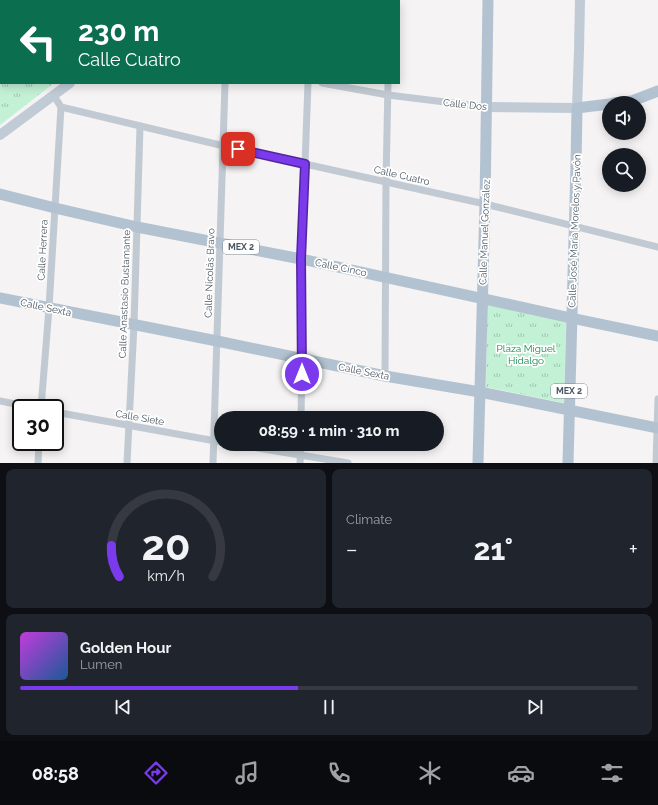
<!DOCTYPE html>
<meta charset="utf-8">
<style>
body{margin:0;font-family:Raleway,sans-serif;background:#20242c;color:#f1f3f6;height:100vh;display:flex;flex-direction:column;font-size:15px;white-space:nowrap}
*{box-sizing:border-box;margin:0}
p{font-size:13px;color:#9ea1a6}
.icon{flex:none;width:22px;height:22px;fill:none;stroke:currentColor;stroke-width:2;stroke-linecap:round;stroke-linejoin:round}
.map{position:relative;height:463px;overflow:hidden}
.side{display:flex;flex-direction:column;gap:6px;padding:6px;background:#0d0f14;flex:1}
.side>*{flex:none}
.hud{position:absolute;left:0px;top:0px;width:400px;height:84px;box-shadow:0 2px 10px #0003;background:#0b6e4f;color:#fff;overflow:hidden}
.buttons{position:absolute;left:602px;top:96px;display:grid;gap:8px}
.buttons a{display:grid;place-items:center;width:44px;height:44px;border-radius:50%;background:#171b24;box-shadow:0 2px 10px #0003;font-size:20px}
.speed{position:absolute;left:12px;top:399px;display:flex;gap:8px;font-size:20px;font-weight:700;text-align:center}
.speed>*{display:grid;place-content:center;width:52px;height:52px;border-radius:50%;background:#171b24;box-shadow:0 2px 10px #0003;line-height:1}
.speed .limit{border:2px solid #111;border-radius:6px;background:#fff;color:#111}
.pin{position:absolute;display:grid;place-items:center;width:34px;height:34px;color:#fff;margin:-17px;border-radius:8px;box-shadow:0 2px 6px #0006}
.me{position:absolute;width:44px;margin:-22px;rotate:0deg;stroke-linejoin:round;filter:drop-shadow(0 0 3px #0008)}
.turn{display:flex;align-items:center;gap:14px;height:84px;padding:0 12px;font-size:18px}
.turn .icon{width:52px;height:52px;stroke-width:2.5}
.turn b{display:block;font-size:28px;line-height:34px}
.big{font-size:30px;font-weight:700;line-height:1.1}
.side .widget{flex:1;display:flex;flex-direction:column;justify-content:center;gap:6px;min-width:0;padding:0 14px;border-radius:8px;background:#20242c}
.side .dial{align-items:center;gap:0}
.dial svg{height:104px;overflow:visible;fill:none;stroke:#363941;stroke-width:7;stroke-linecap:round;text-anchor:middle}
.dial text{fill:#f1f3f6;stroke:none}
.song{display:flex;align-items:center;gap:12px}
.cover{width:48px;height:48px;border-radius:6px;background:linear-gradient(135deg,hsl(290 70% 55%),hsl(210 70% 35%))}
.played{height:4px;border-radius:2px;background:linear-gradient(90deg,#7c3aed 45%,#363941 45%)}
.keys{display:flex;justify-content:space-around;direction:ltr}
.heat{display:flex;justify-content:space-between;align-items:center;font-size:22px;direction:ltr}
.side .tiles{flex:1;display:grid;gap:6px;grid-template-columns:1fr 1fr}
.widget:last-child{grid-column:span 2}
.trip{position:absolute;left:214px;top:411px;width:230px;height:40px;border-radius:20px;background:#171b24;box-shadow:0 2px 10px #0003;font-weight:700;line-height:40px;text-align:center}
.tab-bar{display:flex;height:64px;justify-content:space-around;align-items:center;background:#090b0e;color:#9ea1a6}
.tab-bar .icon{width:28px;height:28px}
.tab-bar .active{color:#7c3aed}
.tab-bar b{font-size:18px;color:#f1f3f6}
.map>svg:first-child{display:block}
</style>
<div class="map">
<svg width="658" height="463" viewBox="0 0 658 463">
<defs>
<pattern id="park-tufts" width="24" height="20" patternUnits="userSpaceOnUse"><rect width="24" height="20" fill="#c3f1d5"/><path d="M3 7l-1-3M5 7V3M7 7l1-3M15 17l-1-3M17 17v-4M19 17l1-3" fill="none" stroke="#a0c6b0"/></pattern>
</defs>
<rect width="100%" height="100%" fill="#f5f3f3"/>
<!-- park -->
<g fill="url(#park-tufts)">
<path d="M0,0H152L151,1H1V83H54L0,125Z"/>
<path d="M487,305L566,321L564,403L486,387Z"/>
</g>
<g fill="none" stroke-linecap="round" stroke-linejoin="round">
<!-- street -->
<g stroke="#c1cad2" stroke-width="7">
<path d="M307,0V1"/>
<path d="M228,1V0"/>
<path d="M389,1V0"/>
<path d="M322,83L388,95L486,107"/>
<path d="M61,107L224,146L485,204L658,247"/>
<path d="M385,376L386,181L388,83"/>
<path d="M0,401L35,408"/>
<path d="M41,408L49,308L61,107L54,96"/>
<path d="M55,412L221,442"/>
<path d="M301,418L302,359L301,259L305,164L308,83"/>
<path d="M234,444L348,463"/>
<path d="M38,463L39,442"/>
<path d="M127,463L134,325L140,126"/>
<path d="M213,463L225,83"/>
<path d="M300,463L301,444"/>
<path d="M656,463L658,399"/>
</g>
<!-- secondary -->
<g stroke="#c1cbd6" stroke-width="10">
<path d="M159,1L160,0"/>
<path d="M486,107L577,108L579,50L580,0"/>
<path d="M0,135L70,83"/>
</g>
<!-- primary -->
<g stroke="#b3c2d1" stroke-width="11">
<path d="M613,103L632,101L658,91"/>
<path d="M0,194L55,208L137,227L301,259L571,318L658,336"/>
<path d="M0,298L217,341L385,376L480,392L658,428"/>
<path d="M478,463L485,204L488,0"/>
<path d="M568,463L576,165L577,108L609,104"/>
</g>
</g>
<g fill="none" stroke-linecap="round" stroke-linejoin="round">
<!-- route casing -->
<g stroke="#51269a" stroke-width="10">
<path id="route" d="M238,149L305,164L301,259L302,374"/>
</g>
<!-- route -->
<use href="#route" stroke="#7c3aed" stroke-width="7"/>
</g>
<g text-anchor="middle" stroke-width="3.5" stroke-linejoin="round" paint-order="stroke">
<!-- shield labels -->
<g fill="#fff" stroke="#808990" stroke-width="1">
<rect x="223" y="240" width="36" height="14" rx="3"/>
<rect x="551" y="384" width="36" height="14" rx="3"/>
</g>
<g font-size="9" font-weight="bold" fill="#4a5661">
<text x="241" y="250">MEX 2</text>
<text x="569" y="394">MEX 2</text>
</g>
<!-- street labels -->
<g font-size="10" fill="#4a5661" stroke="#fff">
<text transform="translate(465 104) rotate(6)" y="4">Calle Dos</text>
<text transform="translate(402 175) rotate(13)" y="4">Calle Cuatro</text>
<text transform="translate(574 231) rotate(-88)" y="4">Calle José María Morelos y Pavón</text>
<text transform="translate(484 232) rotate(-88)" y="4">Calle Manuel González</text>
<text transform="translate(42 250) rotate(-87)" y="4">Calle Herrera</text>
<text transform="translate(341 267) rotate(12)" y="4">Calle Cinco</text>
<text transform="translate(209 273) rotate(-88)" y="4">Calle Nicolás Bravo</text>
<text transform="translate(124 294) rotate(-88)" y="4">Calle Anastasio Bustamante</text>
<text transform="translate(46 307) rotate(12)" y="4">Calle Sexta</text>
<text transform="translate(364 371) rotate(11)" y="4">Calle Sexta</text>
<text transform="translate(140 417) rotate(10)" y="4">Calle Siete</text>
</g>
<!-- park labels -->
<g font-size="10" fill="#17864f" stroke="#fff">
<text x="526" y="352">Plaza Miguel<tspan x="526" dy="12">Hidalgo</tspan></text>
</g>
</g>
</svg>
<div class="buttons">
<a><svg class="icon" aria-label="sound" viewBox="0 0 24 24"><path d="M4 9h4l5-4v14l-5-4H4zM17 9q2 3 0 6"/></svg></a>
<a><svg class="icon" aria-label="search" viewBox="0 0 24 24"><circle cx="10" cy="10" r="6"/><path d="M15 15l6 6"/></svg></a>
</div>
<div class="speed"><div class="limit">30</div></div>
<div class="pin" style="left:238px;top:149px;background:#d93025"><svg class="icon" aria-label="arrive" viewBox="0 0 24 24"><path d="M6 21V4h12l-3 4 3 4H6"/></svg></div>
<svg class="me" style="left:302px;top:374px" viewBox="-20 -20 40 40"><circle r="17" fill="#7c3aed" stroke="#fff" stroke-width="3"/><path d="M0-11L8 9 0 5-8 9z" fill="#fff"/></svg>
<div class="trip">08:59 · 1 min · 310 m</div>
<div class="hud">
<div class="turn"><svg class="icon" aria-label="left" viewBox="0 0 24 24"><path d="M17 20v-9H6M10 6l-5 5 5 5"/></svg><div><b>230 m</b>Calle Cuatro</div></div>
</div>
</div>
<section class="side">
<div class="tiles">
<div class="widget dial"><svg viewBox="0 0 100 80">
<path d="M14 69A42 42 0 1 1 86 69"/>
<path d="M14 69A42 42 0 0 1 8 45" stroke="#7c3aed"/>
<text x="50" y="56" font-size="32" font-weight="700">20</text>
<text x="50" y="72" font-size="11">km/h</text>
</svg></div>
<div class="widget"><p>Climate</p>
<div class="heat"><a>−</a><b class="big">21°</b><a>+</a></div>
</div>
<div class="widget">
<div class="song"><i class="cover"></i><div><b>Golden Hour</b><p>Lumen</p></div></div>
<div class="played"></div>
<div class="keys"><svg class="icon" aria-label="previous" viewBox="0 0 24 24"><path d="M18 5L8 12l10 7zM5 5v14"/></svg><svg class="icon" aria-label="pause" viewBox="0 0 24 24"><path d="M8 5v14M16 5v14"/></svg><svg class="icon" aria-label="next" viewBox="0 0 24 24"><path d="M6 5l10 7-10 7zM19 5v14"/></svg></div>
</div>
</div>
</section>
<nav class="tab-bar">
<b>08:58</b>
<svg class="icon active" aria-label="directions" viewBox="0 0 24 24"><path d="M12 3l9 9-9 9-9-9zM9 14v-3h6M13 9l2 2-2 2"/></svg>
<svg class="icon" aria-label="music" viewBox="0 0 24 24"><path d="M9 18V5l10-2v13"/><circle cx="6" cy="18" r="3"/><circle cx="16" cy="16" r="3"/></svg>
<svg class="icon" aria-label="phone" viewBox="0 0 24 24"><path d="M5 4h4l2 5-3 2q2 4 5 5l2-3 5 2v4C11 20 4 13 5 4z"/></svg>
<svg class="icon" aria-label="climate" viewBox="0 0 24 24"><path d="M12 3v18M4 7l16 10M4 17L20 7"/></svg>
<svg class="icon" aria-label="car" viewBox="0 0 24 24"><path d="M5 17H2v-5l4-1 3-4h7l3 4 3 1v5h-3M9 17h6M6 11h13"/><circle cx="7" cy="17" r="2"/><circle cx="17" cy="17" r="2"/></svg>
<svg class="icon" aria-label="filters" viewBox="0 0 24 24"><path d="M4 7h16M4 17h16"/><circle cx="9" cy="7" r="2"/><circle cx="15" cy="17" r="2"/></svg>
</nav>
